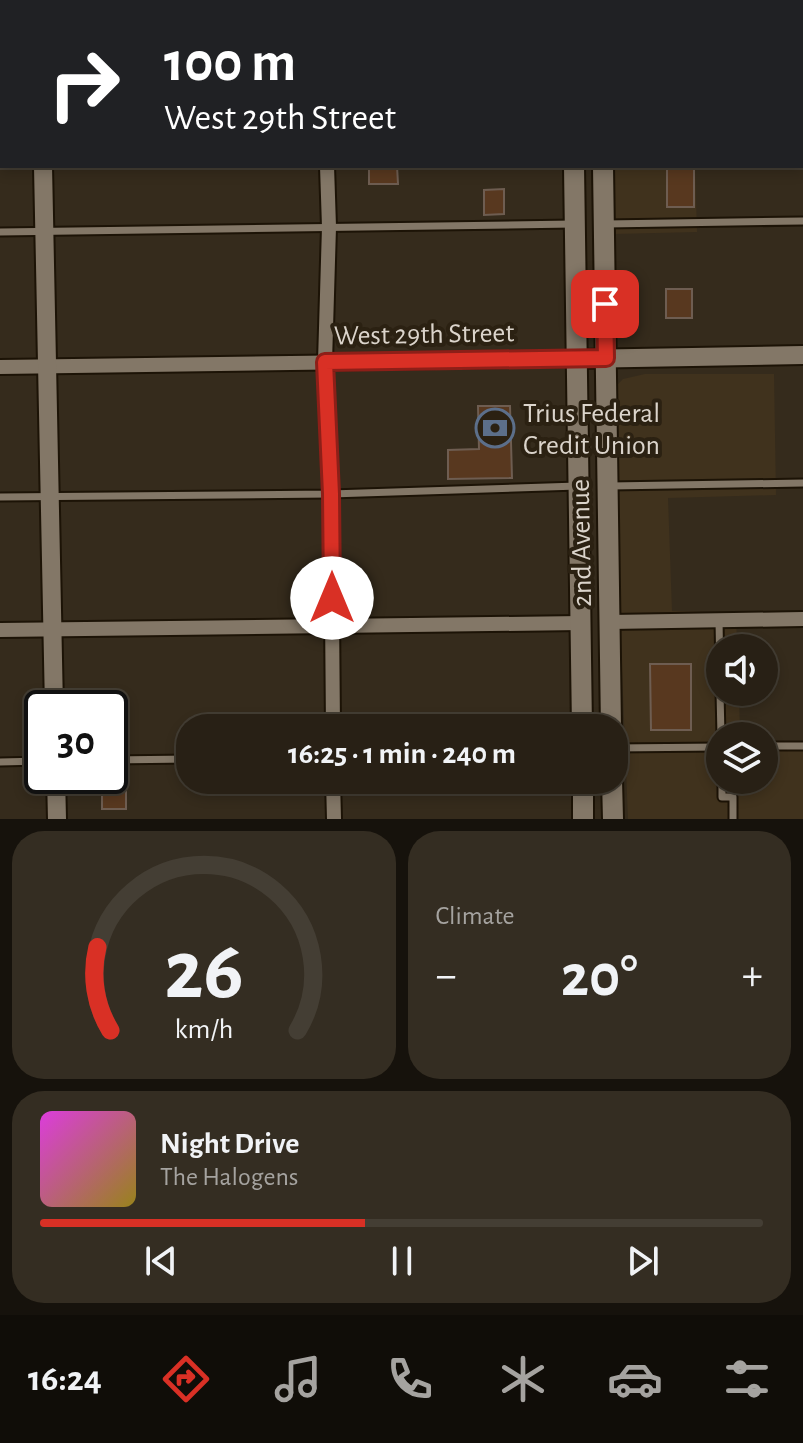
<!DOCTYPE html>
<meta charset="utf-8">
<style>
body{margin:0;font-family:"Alegreya Sans",sans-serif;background:#342d22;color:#f1f3f6;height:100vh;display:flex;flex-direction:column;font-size:30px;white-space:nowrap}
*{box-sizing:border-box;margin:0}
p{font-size:26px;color:#a5a3a0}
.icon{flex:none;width:44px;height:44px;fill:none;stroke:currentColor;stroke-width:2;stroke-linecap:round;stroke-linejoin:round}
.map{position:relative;height:819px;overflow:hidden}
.drawer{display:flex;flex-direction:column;gap:12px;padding:12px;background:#16120c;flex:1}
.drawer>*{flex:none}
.hud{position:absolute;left:0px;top:0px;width:804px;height:168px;box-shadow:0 4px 12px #0003,0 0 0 2px #443e34;background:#202124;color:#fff;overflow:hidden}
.controls{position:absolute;left:706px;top:634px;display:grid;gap:16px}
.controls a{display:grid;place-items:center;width:72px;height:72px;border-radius:50%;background:#282015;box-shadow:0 4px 12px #0003,0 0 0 2px #443e34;font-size:40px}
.speed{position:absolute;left:24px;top:690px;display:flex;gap:16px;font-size:40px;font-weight:700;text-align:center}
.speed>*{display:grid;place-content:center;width:104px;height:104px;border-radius:50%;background:#282015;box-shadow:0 4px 12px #0003,0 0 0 2px #443e34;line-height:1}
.speed .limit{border:4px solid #111;border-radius:12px;background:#fff;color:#111}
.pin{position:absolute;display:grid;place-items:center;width:68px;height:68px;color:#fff;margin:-34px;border-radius:16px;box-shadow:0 4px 12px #0006}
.me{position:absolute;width:88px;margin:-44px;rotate:0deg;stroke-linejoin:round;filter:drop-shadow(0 0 6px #0008)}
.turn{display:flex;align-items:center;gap:28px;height:168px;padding:0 32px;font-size:36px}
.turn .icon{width:104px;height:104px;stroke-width:2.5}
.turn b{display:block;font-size:56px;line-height:68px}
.big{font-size:60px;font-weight:600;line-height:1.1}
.drawer .card{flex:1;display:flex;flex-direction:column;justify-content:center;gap:12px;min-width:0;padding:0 28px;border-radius:32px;background:#342d22}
.drawer .dial{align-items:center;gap:0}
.dial svg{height:208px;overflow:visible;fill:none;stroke:#443e34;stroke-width:7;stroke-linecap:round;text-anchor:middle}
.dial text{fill:#f1f3f6;stroke:none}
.song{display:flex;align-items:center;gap:24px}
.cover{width:96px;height:96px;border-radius:12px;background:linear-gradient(135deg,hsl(300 70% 55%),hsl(50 70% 35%))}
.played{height:8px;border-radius:4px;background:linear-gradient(90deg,#d93025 45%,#443e34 45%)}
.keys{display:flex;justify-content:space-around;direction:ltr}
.heat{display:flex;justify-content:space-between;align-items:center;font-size:44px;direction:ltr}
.drawer .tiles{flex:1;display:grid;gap:12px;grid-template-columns:1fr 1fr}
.card:last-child{grid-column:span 2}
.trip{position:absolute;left:176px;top:714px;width:452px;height:80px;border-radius:32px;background:#282015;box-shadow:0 4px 12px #0003,0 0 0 2px #443e34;font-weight:600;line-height:80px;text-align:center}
.tab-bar{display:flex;height:128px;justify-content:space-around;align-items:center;background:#100d08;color:#a5a3a0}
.tab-bar .icon{width:56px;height:56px}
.tab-bar .selected{color:#d93025}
.tab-bar b{font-size:36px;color:#f1f3f6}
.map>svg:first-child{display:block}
</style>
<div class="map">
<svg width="803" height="819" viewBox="0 0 803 819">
<rect width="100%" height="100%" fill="#352b1c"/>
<!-- built -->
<g fill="#40321d">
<path d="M615,166H695L697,232L614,234Z"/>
<path d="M645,374H774L776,495L668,498L672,611L736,613L737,648H720V692H739L740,736H720V780H764V744H803V819H628L621,645L616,386L623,379Z"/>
</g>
<!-- building -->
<g fill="#58381f" stroke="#6e5d51" stroke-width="2">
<path d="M369,166H397L398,184H369Z"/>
<rect x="667" y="166" width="27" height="41"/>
<path d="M504,189V214L484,215V190Z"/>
<rect x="666" y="289" width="26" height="29"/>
<path d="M478,406H510L512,478L448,479V450L479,449Z"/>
<path d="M650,664H691V730H651Z"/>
<rect x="102" y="782" width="24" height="27"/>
</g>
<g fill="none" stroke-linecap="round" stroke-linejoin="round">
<!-- service casing -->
<g stroke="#1c1306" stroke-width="11">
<g id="service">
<path d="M606,224L803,221"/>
<path d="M0,232L574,224"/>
<path d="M610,486L803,483"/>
<path d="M0,497L331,494L578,486"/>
<path d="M719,620L720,676"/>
<path d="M720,692L721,736"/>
<path d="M764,746H803"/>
<path d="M614,748L720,747"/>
<path d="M110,760L190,759"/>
<path d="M0,762L42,761"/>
<path d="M722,780V797H733V819"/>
</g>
</g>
<!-- minor casing -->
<g stroke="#1c1306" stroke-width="18">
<g id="minor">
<path d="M321,0V2"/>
<path d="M802,88H803"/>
<path d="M0,100H2"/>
<path d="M327,166L329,227L325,362L331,494L333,728"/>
<path d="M0,367L577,359"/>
<path d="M610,622L803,619"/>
<path d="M0,630L581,623"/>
<path d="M333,780L334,819"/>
</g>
</g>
<!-- tertiary casing -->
<g stroke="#1c1306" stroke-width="22">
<g id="tertiary">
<path d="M38,0V2"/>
<path d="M43,166L54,708"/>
<path d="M577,359L803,355"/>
<path d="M56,776L57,819"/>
</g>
</g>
<!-- secondary casing -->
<g stroke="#1c1306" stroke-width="24">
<g id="secondary">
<path d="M569,0V2"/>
<path d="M600,0V2"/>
<path d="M574,166L582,728"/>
<path d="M603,166L611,728"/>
<path d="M583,780V819"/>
<path d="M612,780L613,819"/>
</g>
</g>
<!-- service -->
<use href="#service" stroke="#837767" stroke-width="7"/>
<!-- minor -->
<use href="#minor" stroke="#837767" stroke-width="14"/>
<!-- tertiary -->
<use href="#tertiary" stroke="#837767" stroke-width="18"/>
<!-- secondary -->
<use href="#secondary" stroke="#837767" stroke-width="20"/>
</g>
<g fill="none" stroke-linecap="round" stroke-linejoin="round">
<!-- route casing -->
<g stroke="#8d1f18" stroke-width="20">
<path id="route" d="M332,598L331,494L325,362L606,358L605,304"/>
</g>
<!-- route -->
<use href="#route" stroke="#d93025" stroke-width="14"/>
</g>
<!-- icons -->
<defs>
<g id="bank-ring" transform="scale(2)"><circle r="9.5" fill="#2b2112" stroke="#5c6f8a" stroke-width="1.5"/><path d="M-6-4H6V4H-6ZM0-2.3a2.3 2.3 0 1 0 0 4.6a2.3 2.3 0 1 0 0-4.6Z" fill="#5c6f8a"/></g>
</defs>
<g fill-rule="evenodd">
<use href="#bank-ring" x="495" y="428"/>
</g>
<g text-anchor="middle" stroke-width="8" stroke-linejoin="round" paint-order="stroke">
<!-- street labels -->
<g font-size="28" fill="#dbd4cb" stroke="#2b2112">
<text transform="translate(424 333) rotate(-1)" y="10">West 29th Street</text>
<text transform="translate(580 543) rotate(-91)" y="10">2nd Avenue</text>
</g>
<!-- poi labels -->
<g font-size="28" fill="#dbd4cb" stroke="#2b2112" text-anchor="start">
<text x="523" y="422">Trius Federal<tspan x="523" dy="32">Credit Union</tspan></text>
</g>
</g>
</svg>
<div class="controls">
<a><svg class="icon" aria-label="sound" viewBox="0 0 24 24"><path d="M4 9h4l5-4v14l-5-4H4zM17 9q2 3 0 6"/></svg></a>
<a><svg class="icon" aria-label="layers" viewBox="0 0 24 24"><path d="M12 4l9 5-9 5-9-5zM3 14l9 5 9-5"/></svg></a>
</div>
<div class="speed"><div class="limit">30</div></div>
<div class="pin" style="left:605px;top:304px;background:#d93025"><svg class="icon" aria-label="arrive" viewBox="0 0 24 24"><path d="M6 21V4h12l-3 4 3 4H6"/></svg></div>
<svg class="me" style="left:332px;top:598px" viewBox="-20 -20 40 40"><circle r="19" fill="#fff"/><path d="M0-13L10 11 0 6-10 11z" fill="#d93025"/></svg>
<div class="trip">16:25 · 1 min · 240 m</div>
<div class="hud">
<div class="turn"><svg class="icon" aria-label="right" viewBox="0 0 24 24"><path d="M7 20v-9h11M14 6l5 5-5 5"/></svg><div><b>100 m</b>West 29th Street</div></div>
</div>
</div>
<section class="drawer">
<div class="tiles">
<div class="card dial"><svg viewBox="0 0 100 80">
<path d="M14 69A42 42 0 1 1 86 69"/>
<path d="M14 69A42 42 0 0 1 9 37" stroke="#d93025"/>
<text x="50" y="56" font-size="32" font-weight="700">26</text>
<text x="50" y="72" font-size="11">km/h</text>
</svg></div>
<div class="card"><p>Climate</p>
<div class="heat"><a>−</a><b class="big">20°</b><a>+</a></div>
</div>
<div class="card">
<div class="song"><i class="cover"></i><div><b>Night Drive</b><p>The Halogens</p></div></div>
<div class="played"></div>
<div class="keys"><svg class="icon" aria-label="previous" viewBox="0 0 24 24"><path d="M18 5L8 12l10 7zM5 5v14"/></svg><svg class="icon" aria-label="pause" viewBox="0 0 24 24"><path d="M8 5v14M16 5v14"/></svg><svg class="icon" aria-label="next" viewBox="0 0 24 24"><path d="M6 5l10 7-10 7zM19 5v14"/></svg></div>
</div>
</div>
</section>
<nav class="tab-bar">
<b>16:24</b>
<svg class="icon selected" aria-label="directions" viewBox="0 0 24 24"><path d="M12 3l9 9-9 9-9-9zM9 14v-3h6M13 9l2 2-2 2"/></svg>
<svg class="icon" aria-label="music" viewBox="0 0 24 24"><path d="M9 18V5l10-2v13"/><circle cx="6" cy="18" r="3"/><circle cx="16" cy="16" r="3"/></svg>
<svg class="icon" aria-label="phone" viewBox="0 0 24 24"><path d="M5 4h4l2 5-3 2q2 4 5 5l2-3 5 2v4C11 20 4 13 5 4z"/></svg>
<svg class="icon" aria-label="climate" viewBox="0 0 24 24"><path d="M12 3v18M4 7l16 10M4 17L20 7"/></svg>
<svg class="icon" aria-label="car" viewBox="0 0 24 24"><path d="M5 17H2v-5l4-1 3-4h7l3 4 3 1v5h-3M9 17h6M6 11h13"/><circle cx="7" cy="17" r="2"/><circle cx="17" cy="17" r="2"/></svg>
<svg class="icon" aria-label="filters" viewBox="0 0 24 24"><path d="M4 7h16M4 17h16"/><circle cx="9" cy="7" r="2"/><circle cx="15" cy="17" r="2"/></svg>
</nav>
